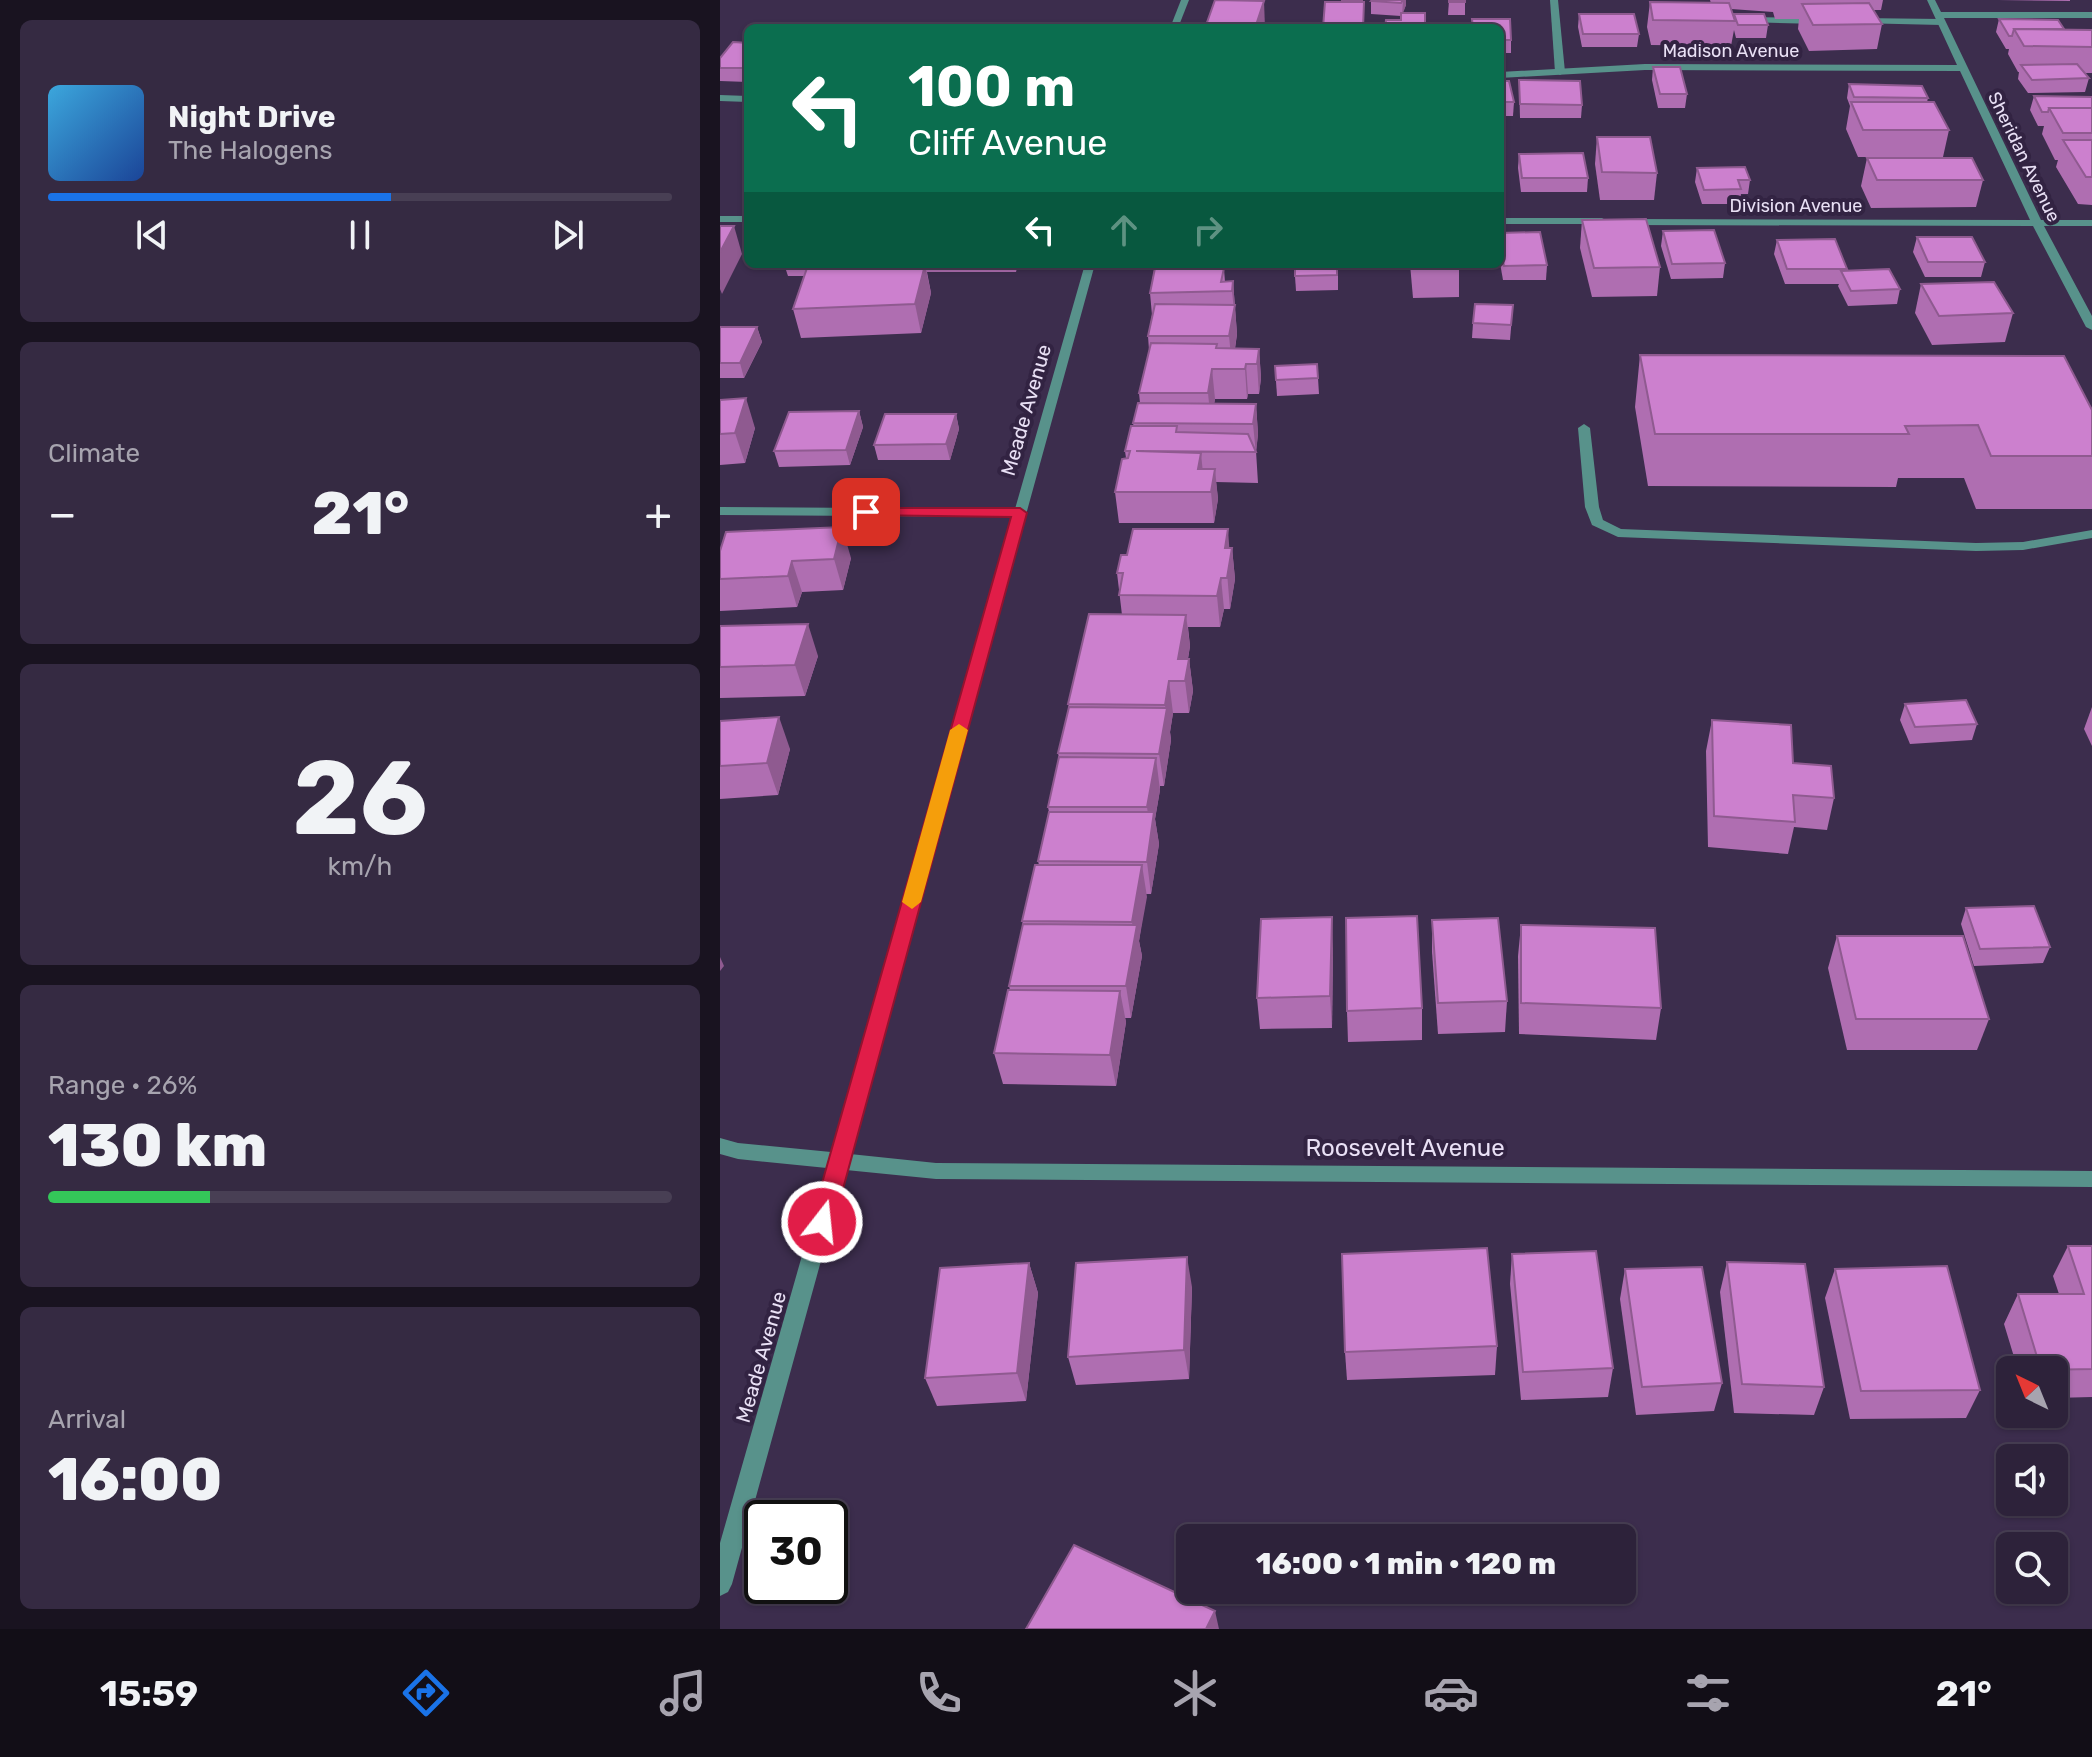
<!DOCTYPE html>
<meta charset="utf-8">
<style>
body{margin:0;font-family:Rubik,sans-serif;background:#352a42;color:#f1f3f6;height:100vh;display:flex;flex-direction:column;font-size:30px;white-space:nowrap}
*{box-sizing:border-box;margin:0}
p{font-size:26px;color:#a7a4af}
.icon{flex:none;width:44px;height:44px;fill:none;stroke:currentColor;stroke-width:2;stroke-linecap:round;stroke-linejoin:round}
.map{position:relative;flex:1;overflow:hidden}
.side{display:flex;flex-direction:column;gap:20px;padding:20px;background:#191320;width:720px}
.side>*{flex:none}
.top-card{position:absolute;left:24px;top:24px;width:760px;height:244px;border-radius:12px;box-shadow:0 2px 6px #0004,0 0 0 2px #483f54;background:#0b6e4f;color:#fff;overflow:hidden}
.needle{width:52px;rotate:317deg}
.controls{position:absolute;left:1276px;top:1356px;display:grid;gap:16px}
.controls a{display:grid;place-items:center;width:72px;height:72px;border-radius:12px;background:#2d223a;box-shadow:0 2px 6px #0004,0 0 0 2px #483f54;font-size:40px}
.speed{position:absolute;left:24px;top:1500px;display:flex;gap:16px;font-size:40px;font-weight:700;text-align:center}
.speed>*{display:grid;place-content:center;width:104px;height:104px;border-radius:50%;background:#2d223a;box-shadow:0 2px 6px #0004,0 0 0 2px #483f54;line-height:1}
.speed .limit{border:4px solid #111;border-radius:12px;background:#fff;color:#111}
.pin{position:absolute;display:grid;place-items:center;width:68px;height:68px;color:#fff;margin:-34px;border-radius:16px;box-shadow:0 4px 12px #0006}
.me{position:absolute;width:88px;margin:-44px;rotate:16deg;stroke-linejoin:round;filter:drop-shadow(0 0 6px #0008)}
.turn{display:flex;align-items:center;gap:28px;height:168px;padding:0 32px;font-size:36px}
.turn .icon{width:104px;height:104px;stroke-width:2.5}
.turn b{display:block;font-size:56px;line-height:68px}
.lanes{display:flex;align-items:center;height:76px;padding:0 32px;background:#0003;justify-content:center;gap:40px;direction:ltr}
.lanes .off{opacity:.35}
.big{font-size:60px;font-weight:800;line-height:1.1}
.side .tile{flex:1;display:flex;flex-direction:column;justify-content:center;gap:12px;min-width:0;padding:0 28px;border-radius:12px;background:#352a42}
.side .dial{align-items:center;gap:0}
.dial b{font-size:104px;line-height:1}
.song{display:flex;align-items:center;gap:24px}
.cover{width:96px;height:96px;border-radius:12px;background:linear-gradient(135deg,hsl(200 70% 55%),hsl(220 70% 35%))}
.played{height:8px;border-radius:4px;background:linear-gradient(90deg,#1a73e8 55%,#483f54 55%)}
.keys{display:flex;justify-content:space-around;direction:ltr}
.heat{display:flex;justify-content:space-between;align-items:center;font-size:44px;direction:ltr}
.charge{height:12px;border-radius:6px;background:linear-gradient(90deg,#34c759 26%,#483f54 0)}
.trip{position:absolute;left:456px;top:1524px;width:460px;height:80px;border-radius:12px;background:#2d223a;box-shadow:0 2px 6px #0004,0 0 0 2px #483f54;font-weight:800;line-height:80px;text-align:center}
.dock{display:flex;height:128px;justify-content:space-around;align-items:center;background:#120e17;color:#a7a4af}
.dock .icon{width:56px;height:56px}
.dock .current{color:#1a73e8}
.dock b{font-size:36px;color:#f1f3f6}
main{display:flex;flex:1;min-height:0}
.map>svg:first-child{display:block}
</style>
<main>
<section class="side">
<div class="tile">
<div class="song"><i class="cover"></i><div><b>Night Drive</b><p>The Halogens</p></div></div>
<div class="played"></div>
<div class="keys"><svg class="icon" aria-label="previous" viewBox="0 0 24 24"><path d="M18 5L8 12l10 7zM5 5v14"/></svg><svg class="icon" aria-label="pause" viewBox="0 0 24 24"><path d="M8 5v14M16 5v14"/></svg><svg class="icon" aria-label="next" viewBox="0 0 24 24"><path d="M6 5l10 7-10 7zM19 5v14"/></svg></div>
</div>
<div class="tile"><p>Climate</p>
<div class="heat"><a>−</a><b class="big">21°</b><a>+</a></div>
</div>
<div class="tile dial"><b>26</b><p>km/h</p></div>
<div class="tile"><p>Range · 26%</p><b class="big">130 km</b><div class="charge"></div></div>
<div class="tile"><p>Arrival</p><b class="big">16:00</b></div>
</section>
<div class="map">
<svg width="1372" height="1629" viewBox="0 0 1372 1629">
<rect width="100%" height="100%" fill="#3c2d4d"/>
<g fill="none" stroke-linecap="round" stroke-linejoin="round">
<!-- service -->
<g fill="#58928b" fill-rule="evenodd">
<path d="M830,0H838L845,72L840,75L835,72Z"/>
<path d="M1027,17L1099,18L1103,21L1099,24L1024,22V18Z"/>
<path d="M1139,18L1221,19L1225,22L1221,25L1136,23L1135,21Z"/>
<path d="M864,424L870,428L879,507L883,520L901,529L1256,543L1303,542L1372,530V538L1303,550L1256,551L898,537L872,525L865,507L858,428Z"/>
</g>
<!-- minor -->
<g fill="#58928b" fill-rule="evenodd">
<path d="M461,0H469L458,28H450Z"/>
<path d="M1207,0H1215L1221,12H1372V18H1224L1321,220H1372V226H1324L1372,316V330L1366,327L1313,226L906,225L901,222L906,219L1310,220L1240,71L925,70L780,78V72L925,64L1237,65Z"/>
<path d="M0,95L28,96V102L0,101Z"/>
<rect x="0" y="216" width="28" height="6"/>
<path d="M780,218H882L887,221L882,224H780Z"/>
<path d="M365,264H375L130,1154L216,1163L1372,1171V1187L216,1179L126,1170L12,1584L8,1592L0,1596V1543L107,1168L18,1159L0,1154V1138L18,1143L111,1152L292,517L0,515V507L295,509Z"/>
</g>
</g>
<!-- wall -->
<g fill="#af6eb1">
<path d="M686,0V5L681,16L651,14V1Z"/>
<path d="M729,0H745V15H728Z"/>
<path d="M990,0H1163L1161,10H1153L1162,24L1157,49L1089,51L1078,29L1079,19H1055L1053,12L1011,9L1014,18V14L1048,25L1046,38H1016L1014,30L1011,46L931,45L927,27L930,2L991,3Z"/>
<path d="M1278,0H1350V1Z"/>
<path d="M859,14L919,34L917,47H862L858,27Z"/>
<path d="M1279,19L1344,29L1372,30V73H1364L1369,78L1365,92L1308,93L1298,79L1299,72H1298L1288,54L1289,49H1286L1276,32Z"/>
<path d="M780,28L791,40V53H780Z"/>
<path d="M28,43V82L0,81V58Z"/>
<path d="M933,67L967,94L965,108H938L932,80Z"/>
<path d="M799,80L862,105L861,118H800Z"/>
<path d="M780,81L794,102L793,116H780Z"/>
<path d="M1129,84L1208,98L1207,102L1229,130L1223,157H1138L1126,129L1130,106L1127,98Z"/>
<path d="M1314,96L1372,97V205L1358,204L1336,167L1338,160H1335L1322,134L1324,126H1318L1310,110Z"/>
<path d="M877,137L937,173L934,200H880L875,164Z"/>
<path d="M799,154L868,178L867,192H801L798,168Z"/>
<path d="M1147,158L1263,180L1256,207L1151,208L1141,186Z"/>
<path d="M977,168L1030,180L1028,194H1021L1019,204H982L975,182Z"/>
<path d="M862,220L940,267L937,296L872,297L860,248Z"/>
<path d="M943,231L1005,263L1003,278L951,279L941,246Z"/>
<path d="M780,233L827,265L826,280H783L780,263Z"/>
<path d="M1197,237L1265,262L1261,277H1205L1193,252Z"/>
<path d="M1057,240L1127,269V271L1180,289L1177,304L1128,306L1118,286L1119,284H1065L1054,254Z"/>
<path d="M64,264H172L171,266L193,265V264H298L296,272H207L211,293L201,333L81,338L73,309L85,276H68Z"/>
<path d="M434,264H537L536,269H504L505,282L513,281L517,334L515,349H539L541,378L539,394H528L527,399H495L494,404H536L538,434L536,451L538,483L496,482L498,499L494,523H399L395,492L406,458L405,451L420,403L419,393L429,350L428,336L432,315L430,293L434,270Z"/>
<path d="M618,264V290L576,291L575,276Z"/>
<path d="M690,264H739V297L693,298Z"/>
<path d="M1201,284L1293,313L1285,342L1212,345L1195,313Z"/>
<path d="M793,305L790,340L752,338L753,323Z"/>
<path d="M0,327H37L42,342L24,378H0Z"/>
<path d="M920,355L1372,410V509H1256L1244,478H1178L1176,487L928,486L915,407Z"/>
<path d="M555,366L598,378L599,394L557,396Z"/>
<path d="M0,400L35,428L25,463L0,465Z"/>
<path d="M139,411L143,427L130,465L59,467L54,451Z"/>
<path d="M236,414L239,429L230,460H158L154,445Z"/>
<path d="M512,548L515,579L510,609H504L500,627H468L470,646L468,659H469L473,691L469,713H453L450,732L451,740L444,786H440V790L435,819L439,844L431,894H426L419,941L422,956L411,1018H405L406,1022L396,1086L283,1084L274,1053L290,990L289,986L303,924L302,921L319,865L318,861L329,812L328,807L339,758L338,753L349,707L348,704L402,615L397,573L407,555Z"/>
<path d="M0,551L131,558L123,590L82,592L77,607L0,611Z"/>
<path d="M0,626L98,656L85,696L0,698Z"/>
<path d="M1185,704L1257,724L1252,740L1190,744L1180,720Z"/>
<path d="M1372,707V746L1364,729Z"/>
<path d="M992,720L1073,763L1114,798L1107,830L1074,827L1068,854L988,847L986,751Z"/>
<path d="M0,721L70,749L58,795L0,799Z"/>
<path d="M1246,908L1330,947L1323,963L1254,966L1241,924Z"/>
<path d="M712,920L787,1001L785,1032L718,1034L712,952Z"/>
<path d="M801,925L941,1008L936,1040L799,1034L798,956Z"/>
<path d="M1117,936L1269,1019L1257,1050H1127L1108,968Z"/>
<path d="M613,949L612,1028L540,1029L537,998Z"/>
<path d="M702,1008V1040L628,1042L627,1011Z"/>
<path d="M1348,1246H1372V1397L1334,1398V1370H1298L1284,1324L1298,1294H1339L1333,1276Z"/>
<path d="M792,1254L893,1368L888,1397L801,1400L790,1284Z"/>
<path d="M1007,1262L1104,1387L1094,1415L1014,1413L1000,1292Z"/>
<path d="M309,1263L318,1293L306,1401L217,1406L205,1378Z"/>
<path d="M905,1269L1002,1383L994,1411L916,1415L900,1299Z"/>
<path d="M1115,1269L1260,1390L1246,1418L1130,1419L1105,1298Z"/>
<path d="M472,1287L469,1379L356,1385L348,1357Z"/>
<path d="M777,1346L775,1375L627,1380L625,1352Z"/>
</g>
<!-- shaded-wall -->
<g fill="#8f5a90">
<path d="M683,0H686V5L682,16Z"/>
<path d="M544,1L545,28H535Z"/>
<path d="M14,226L22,254L2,294L0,289V252Z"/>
<path d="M205,265L211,293L201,333L195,304Z"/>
<path d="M513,281L517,334L512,366L509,336L514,311L512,291Z"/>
<path d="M37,327L42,342L24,378L20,363Z"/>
<path d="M539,349L541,378L539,394L537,364Z"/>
<path d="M526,364L528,394L527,399L525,369Z"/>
<path d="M492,369L495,399L491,423L488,393Z"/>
<path d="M26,398L35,428L25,463L15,433Z"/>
<path d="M536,404L538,434L536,454L533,424Z"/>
<path d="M139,411L143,427L130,465L126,450Z"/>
<path d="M236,414L239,429L230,460L226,444Z"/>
<path d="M481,453L484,484L478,469Z"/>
<path d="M495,469L498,499L494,523L491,492Z"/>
<path d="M122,527L131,558L123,590L114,559Z"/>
<path d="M508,529L510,558L512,548L515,579L510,609L505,548Z"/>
<path d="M72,561L82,592L77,607L68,576Z"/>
<path d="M501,578L504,609L500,627L497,596Z"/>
<path d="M466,615L470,646L464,681L458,659Z"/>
<path d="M88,624L98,656L85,696L75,665Z"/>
<path d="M469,659L473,691L469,713L465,681Z"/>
<path d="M449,681L453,713L450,732L451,740L444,786L439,754L446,713L445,705Z"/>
<path d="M59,717L70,749L58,795L47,763Z"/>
<path d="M436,758L440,790L435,819L439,844L431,894L427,862L431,834L427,807Z"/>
<path d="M422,865L427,897L419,941L422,956L411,1018L406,986L414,937L412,922Z"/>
<path d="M612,917L613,949L612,1028L610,996Z"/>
<path d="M0,957L4,966L0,971Z"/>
<path d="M400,991L406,1022L396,1086L390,1055Z"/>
<path d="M467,1257L472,1287L469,1379L464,1350Z"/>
<path d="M309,1263L318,1293L306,1401L297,1373Z"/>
<path d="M495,1611L499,1629H486Z"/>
</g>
<!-- building -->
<g fill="#cc80ce" stroke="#8f5a90" stroke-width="2">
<path d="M495,0L544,1L535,28H485Z"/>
<rect x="622" y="0" width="20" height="2"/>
<path d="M652,0H683L681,3L651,1Z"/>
<rect x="729" y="0" width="16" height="2"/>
<path d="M605,2H644L643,28H603Z"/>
<path d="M930,2L1009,3L1015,21L933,20Z"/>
<path d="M1149,3L1162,24L1093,25L1082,4Z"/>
<path d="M681,13H705V28H665L666,20H681Z"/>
<path d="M859,14H914L919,34H863Z"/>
<path d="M1014,14H1044L1048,25H1018Z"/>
<path d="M752,19H790L791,40H780V28H753Z"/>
<path d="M1279,19L1338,20L1344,29H1294L1292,36H1289Z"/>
<path d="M1294,29L1372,30V47L1304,46Z"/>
<path d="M13,42L28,43V67L27,68H0V58Z"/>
<path d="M1357,64L1369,78L1312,80L1301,65Z"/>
<path d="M933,67H960L967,94H940Z"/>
<path d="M799,80L860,81L862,105L800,104Z"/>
<path d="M780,81H789L794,102H780Z"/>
<path d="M1129,84L1202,86L1208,98L1134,97Z"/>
<path d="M1314,96L1372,97V108H1329L1328,112H1322Z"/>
<path d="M1131,102H1214L1229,130H1143Z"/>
<path d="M1329,108H1372V133H1343Z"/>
<path d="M877,137H930L937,173L882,172Z"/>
<path d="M1343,140H1372V177H1366Z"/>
<path d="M863,153L868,178H802L799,154Z"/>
<path d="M1147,158H1252L1263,180H1157Z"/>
<path d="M1025,167L1030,180H1018L1021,189L984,190L977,168Z"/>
<path d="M926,219L940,267L874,268L862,220Z"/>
<path d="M0,226H14L0,252Z"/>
<path d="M994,230L1005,263L952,264L943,231Z"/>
<path d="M820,232L827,265L784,266L780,245V233Z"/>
<path d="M1197,237H1252L1265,262H1208Z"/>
<path d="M1115,239L1127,269H1067L1057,240Z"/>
<path d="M575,264H617V275L575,276Z"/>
<path d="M692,264H739L740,268L693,269Z"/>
<path d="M205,265L195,304L73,309L87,268Z"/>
<path d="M435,268H504L501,282L513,281L512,291L430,293Z"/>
<path d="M1169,269L1180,289L1131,291L1121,271Z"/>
<path d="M1274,282L1293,313L1219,316L1201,284Z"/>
<path d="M435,304L515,305L509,336H428Z"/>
<path d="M755,304L793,305L791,325L753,323Z"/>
<path d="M0,327H37L20,363H0Z"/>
<path d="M431,343L497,344L496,348L539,349L537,364H526L525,369H492L488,393H419Z"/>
<path d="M920,355L1344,356L1372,410V456H1271L1258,425L1185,426L1189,434H935Z"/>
<path d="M597,364L598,378L556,380L555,366Z"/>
<path d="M26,398L15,433L0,434V400Z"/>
<path d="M418,403L536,404L533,424L413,423Z"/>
<path d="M139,411L126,450L54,451L69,412Z"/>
<path d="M165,414H236L226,444L154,445Z"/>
<path d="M411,426H457L456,432L528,434L536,452L416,451L481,453L478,469H495L491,492H395L402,459L408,458L410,451H405Z"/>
<path d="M122,527L114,559L72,561L68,576L0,579V551L6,532Z"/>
<path d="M413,529H508L505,548H512L507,578H501L497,596L399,595L403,573H397L401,555H407Z"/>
<path d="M369,614L466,615L458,659H469L465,681H449L445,705L348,704Z"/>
<path d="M88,624L75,665L0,667V626Z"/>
<path d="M1246,700L1257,724L1195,727L1185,704Z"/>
<path d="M349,707L447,708L439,754L338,753Z"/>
<path d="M59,717L47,763L0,766V721Z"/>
<path d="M992,720L1071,725L1073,763L1111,766L1114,798L1073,795L1075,822L994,816Z"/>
<path d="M339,757L436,758L427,807H328Z"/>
<path d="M329,812H434L427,862L318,861Z"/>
<path d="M315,865H422L412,922L302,921Z"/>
<path d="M1314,906L1330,947L1260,949L1246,908Z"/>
<path d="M697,916L702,1008L627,1011L626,918Z"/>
<path d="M612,917L610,996L537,998L541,919Z"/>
<path d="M778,918L787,1001L718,1003L712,920Z"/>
<path d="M303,924L417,925L406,986H289Z"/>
<path d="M801,925L935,928L941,1008L801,1003Z"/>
<path d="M1117,936H1243L1269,1019H1136Z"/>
<path d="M288,990L400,991L390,1055L274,1053Z"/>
<path d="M1348,1246H1372V1369L1321,1370L1298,1294H1364Z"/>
<path d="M767,1248L777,1346L625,1352L622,1254Z"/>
<path d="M876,1251L893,1368L803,1372L792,1254Z"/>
<path d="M467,1257L464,1350L348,1357L356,1263Z"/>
<path d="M1007,1262L1085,1264L1104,1387L1022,1384Z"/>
<path d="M309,1263L297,1373L205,1378L220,1268Z"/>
<path d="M1227,1266L1260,1390L1141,1391L1115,1269Z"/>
<path d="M982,1267L1002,1383L922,1387L905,1269Z"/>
<path d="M354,1545L495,1611L486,1629H306Z"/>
</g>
<!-- route -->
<path fill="#e11d48" stroke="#92132f" stroke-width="2" d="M146,508H300L307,513L114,1222L110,1229L102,1232L94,1229L91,1222L291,517L141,515V509Z"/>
<!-- slow -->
<path fill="#f59e0b" d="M239,724L248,730L201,902L192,909L182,902L230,730Z"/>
<g text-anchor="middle" stroke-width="8" stroke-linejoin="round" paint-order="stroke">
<!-- far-street labels -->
<g font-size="18" fill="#e9e0f5" stroke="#322342">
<text x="1011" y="57">Madison Avenue</text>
<text transform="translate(1304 157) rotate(64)" y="6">Sheridan Avenue</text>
<text x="1076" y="212">Division Avenue</text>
</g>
<!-- street labels -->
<g font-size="20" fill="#e9e0f5" stroke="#322342">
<text transform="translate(306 410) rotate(-74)" y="7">Meade Avenue</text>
<text transform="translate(41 1357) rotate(-74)" y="7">Meade Avenue</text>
</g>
<!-- near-street labels -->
<g font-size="24" fill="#e9e0f5" stroke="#322342">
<text x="685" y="1156">Roosevelt Avenue</text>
</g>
</g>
</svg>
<div class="controls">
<a><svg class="needle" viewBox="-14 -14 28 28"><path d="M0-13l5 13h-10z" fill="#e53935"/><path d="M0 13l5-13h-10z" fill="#a7a4af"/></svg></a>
<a><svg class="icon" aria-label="sound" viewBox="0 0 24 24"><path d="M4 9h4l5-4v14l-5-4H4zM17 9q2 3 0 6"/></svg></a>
<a><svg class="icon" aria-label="search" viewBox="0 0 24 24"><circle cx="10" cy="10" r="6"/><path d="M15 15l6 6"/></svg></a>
</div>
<div class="speed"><div class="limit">30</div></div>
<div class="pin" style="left:146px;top:512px;background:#d93025"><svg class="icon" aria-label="arrive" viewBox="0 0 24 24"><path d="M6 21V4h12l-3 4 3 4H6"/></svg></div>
<svg class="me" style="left:102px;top:1222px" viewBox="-20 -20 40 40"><circle r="17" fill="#e11d48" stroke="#fff" stroke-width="3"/><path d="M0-11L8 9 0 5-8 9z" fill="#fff"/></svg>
<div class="trip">16:00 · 1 min · 120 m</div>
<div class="top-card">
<div class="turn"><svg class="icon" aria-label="left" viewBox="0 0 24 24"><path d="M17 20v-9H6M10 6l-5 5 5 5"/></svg><div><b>100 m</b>Cliff Avenue</div></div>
<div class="lanes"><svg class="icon" aria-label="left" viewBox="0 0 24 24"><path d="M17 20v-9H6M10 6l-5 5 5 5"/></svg><svg class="icon off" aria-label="ahead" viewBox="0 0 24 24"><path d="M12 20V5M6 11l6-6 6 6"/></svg><svg class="icon off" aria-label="right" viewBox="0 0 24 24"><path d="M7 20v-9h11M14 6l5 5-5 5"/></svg></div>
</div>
</div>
</main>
<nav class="dock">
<b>15:59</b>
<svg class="icon current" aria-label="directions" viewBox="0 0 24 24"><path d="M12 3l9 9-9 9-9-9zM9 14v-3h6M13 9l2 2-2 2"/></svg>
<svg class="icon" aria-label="music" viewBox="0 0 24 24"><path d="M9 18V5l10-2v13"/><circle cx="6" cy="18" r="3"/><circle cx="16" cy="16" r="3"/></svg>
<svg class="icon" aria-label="phone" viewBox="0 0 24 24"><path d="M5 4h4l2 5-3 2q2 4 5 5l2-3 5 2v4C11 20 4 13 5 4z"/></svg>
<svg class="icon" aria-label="climate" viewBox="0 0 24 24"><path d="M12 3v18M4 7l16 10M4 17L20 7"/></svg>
<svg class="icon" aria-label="car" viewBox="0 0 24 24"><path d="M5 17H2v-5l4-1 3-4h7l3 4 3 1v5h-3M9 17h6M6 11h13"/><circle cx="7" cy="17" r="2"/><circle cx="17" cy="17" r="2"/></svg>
<svg class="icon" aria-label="filters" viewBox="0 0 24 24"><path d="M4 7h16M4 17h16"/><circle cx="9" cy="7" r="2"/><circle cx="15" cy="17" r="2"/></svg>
<b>21°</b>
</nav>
